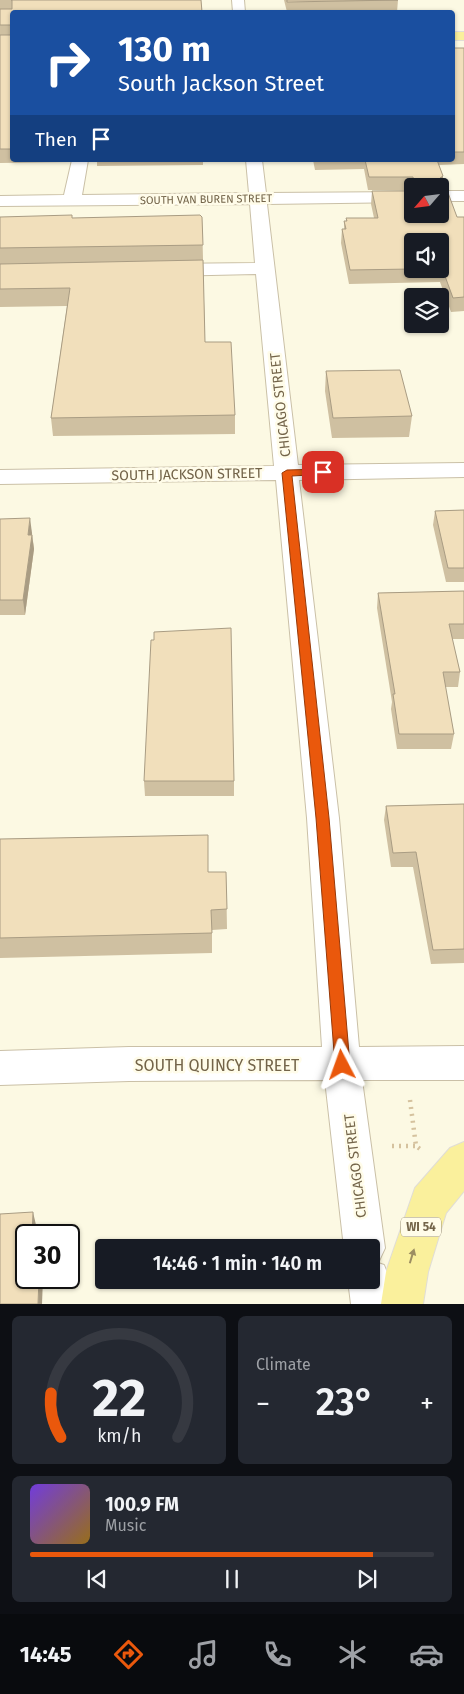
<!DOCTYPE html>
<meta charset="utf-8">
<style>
body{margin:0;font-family:"Fira Sans",sans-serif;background:#242831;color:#f1f3f6;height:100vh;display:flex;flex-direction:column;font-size:19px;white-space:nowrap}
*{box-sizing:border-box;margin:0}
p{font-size:16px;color:#9ea1a6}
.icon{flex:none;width:28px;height:28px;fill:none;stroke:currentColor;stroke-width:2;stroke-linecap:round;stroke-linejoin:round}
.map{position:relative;height:1304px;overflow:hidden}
.panel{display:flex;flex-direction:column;gap:12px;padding:12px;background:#0d0f14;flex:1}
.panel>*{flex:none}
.top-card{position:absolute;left:10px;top:10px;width:445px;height:152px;border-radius:5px;box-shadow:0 1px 4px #0004;background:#1a4fa0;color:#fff;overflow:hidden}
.needle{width:32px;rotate:242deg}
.fabs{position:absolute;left:404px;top:178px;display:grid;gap:10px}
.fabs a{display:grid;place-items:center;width:45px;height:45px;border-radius:5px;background:#171b24;box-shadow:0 1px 4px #0004;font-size:25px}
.speed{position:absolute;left:15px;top:1224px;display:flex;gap:10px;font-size:25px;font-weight:700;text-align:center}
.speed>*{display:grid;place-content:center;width:65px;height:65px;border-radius:50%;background:#171b24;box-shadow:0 1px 4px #0004;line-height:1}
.speed .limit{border:2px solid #111;border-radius:8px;background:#fff;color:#111}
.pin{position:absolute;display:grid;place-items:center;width:42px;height:42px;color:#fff;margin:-21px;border-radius:10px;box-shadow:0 2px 8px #0006}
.me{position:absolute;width:55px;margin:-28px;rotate:356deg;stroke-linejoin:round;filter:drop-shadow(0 0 4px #0008)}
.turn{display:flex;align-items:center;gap:18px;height:105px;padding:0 25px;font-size:22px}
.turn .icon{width:65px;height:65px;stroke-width:2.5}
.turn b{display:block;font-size:35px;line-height:42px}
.then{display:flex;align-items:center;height:48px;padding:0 25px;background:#0003;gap:10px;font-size:19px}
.big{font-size:38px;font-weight:600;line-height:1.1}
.panel .widget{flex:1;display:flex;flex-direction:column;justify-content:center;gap:8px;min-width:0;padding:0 18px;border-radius:8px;background:#242831}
.panel .dial{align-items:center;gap:0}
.dial svg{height:130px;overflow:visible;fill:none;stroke:#363941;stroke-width:7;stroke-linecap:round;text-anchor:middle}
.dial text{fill:#f1f3f6;stroke:none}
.song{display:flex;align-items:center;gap:15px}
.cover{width:60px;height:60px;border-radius:8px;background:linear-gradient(135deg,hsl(260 70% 55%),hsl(40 70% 35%))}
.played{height:5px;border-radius:2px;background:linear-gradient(90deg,#ea580c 85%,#363941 85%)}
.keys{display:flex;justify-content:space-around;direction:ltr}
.heat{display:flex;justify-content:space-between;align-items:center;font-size:28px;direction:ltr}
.panel .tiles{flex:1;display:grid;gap:12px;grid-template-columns:1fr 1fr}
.widget:last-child{grid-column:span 2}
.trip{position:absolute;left:95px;top:1239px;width:285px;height:50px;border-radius:5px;background:#171b24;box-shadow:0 1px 4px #0004;font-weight:600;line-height:50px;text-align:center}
.tab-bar{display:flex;height:80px;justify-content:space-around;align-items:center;background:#090b0e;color:#9ea1a6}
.tab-bar .icon{width:35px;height:35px}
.tab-bar .selected{color:#ea580c}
.tab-bar b{font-size:22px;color:#f1f3f6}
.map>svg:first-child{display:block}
</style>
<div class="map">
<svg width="464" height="1304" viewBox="0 0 464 1304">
<rect width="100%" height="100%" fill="#fcf9e3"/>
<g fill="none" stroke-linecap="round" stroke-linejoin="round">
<!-- minor casing -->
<g stroke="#cac0a7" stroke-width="2">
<g id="minor">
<path d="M232,0H244L245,12H233Z"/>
<path d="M72,160H88L82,195L249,193L246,160H262L266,193L412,192V202L267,204L298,465L464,463V477L299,480L339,818L359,1047L464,1046V1080H362L385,1248L378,1263L384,1265L390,1280L393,1304H351L348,1280H371V1248H344L325,1080L129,1081L0,1085V1051L129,1047H322L307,818L276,480L0,484V470L274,466L256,274L166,276L159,274L157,270L159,266L166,264L255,263L250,204L0,206V196L64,195Z"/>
<rect x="440" y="191" width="24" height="10"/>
</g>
</g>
<!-- major casing -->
<g stroke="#e0ddd7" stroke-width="2">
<g id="major">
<rect x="452" y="32" width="12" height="8"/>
<path d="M464,1142V1191L446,1213L428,1272L423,1304H381L386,1272L415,1188L450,1148Z"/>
</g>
</g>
<!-- path -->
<g stroke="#d5c29e" stroke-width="4.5" stroke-dasharray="2 5" stroke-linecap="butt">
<path d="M410,1100L416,1146L420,1149"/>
<path d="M392,1146H416"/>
</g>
<!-- minor -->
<use href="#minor" fill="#fff" fill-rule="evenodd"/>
<!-- major -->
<use href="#major" fill="#faf09c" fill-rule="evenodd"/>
</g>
<!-- wall -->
<g fill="#cfc0a1" fill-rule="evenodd">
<path d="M0,0H201L202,12H12V160H71L70,162L0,163Z"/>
<path d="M284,0H398L397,12H287Z"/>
<path d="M452,48H464V164L439,165L443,176L441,188L457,217H464V311L451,312L440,282L349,284L341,243L342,229H344V221H346V218H374L371,204L372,191L412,190H368L364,169L315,170L313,160H452ZM412,186H440L412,214ZM440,241V269H412Z"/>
<path d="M89,160H203V165L97,166V162H90Z"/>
<path d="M0,217L72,218L202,217L205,342L235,415V434L53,436L51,418L67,306L0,307Z"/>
<path d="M326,371L412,416L409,437L332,438L325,391Z"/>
<path d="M464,510V582H446L433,525L435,511Z"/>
<path d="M0,519L32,533L34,549L25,615H0Z"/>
<path d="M464,591V639H452L460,672L458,687H445L454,734L451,749H397L391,709L392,702L377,608L378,593Z"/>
<path d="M144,781H234V796H145Z"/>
<path d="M464,804V963L431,964L413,867H391L384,820L386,806Z"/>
<path d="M0,839L208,872H226L227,929L212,930V953L0,958Z"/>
</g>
<!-- shaded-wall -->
<g fill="#a99c83">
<path d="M443,176L441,189L440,190V186H439L440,178Z"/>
<path d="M30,518L32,533L30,549L28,535Z"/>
<path d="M32,535L34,549L25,615L23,600Z"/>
<path d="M33,1212L36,1225V1235H32Z"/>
<path d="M39,1278H43L42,1304H38Z"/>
</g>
<!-- building -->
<g fill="#f1dfbb" stroke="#a99c83">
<path d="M11,0H201L202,12H12V149H0V35H12V25H0V9H12V0Z"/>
<path d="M287,0H398L287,2Z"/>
<rect x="452" y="48" width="12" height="104"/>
<path d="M365,160H437L443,176L440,178V186H415L413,177H369Z"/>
<path d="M440,188L447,190L457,217H464V297L453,298L442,268H440V241H412V269L350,270L342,229H346L344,221H347L346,218H378L372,191H412V214H440Z"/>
<path d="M72,215V218L200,215L202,217L203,245L0,248V217Z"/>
<path d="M203,260L205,342H231L235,415L51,418L70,288L0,289V264Z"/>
<path d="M400,370L412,416L333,418L326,371Z"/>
<path d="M464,510V568H448L435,511Z"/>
<path d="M30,518L28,535H32L23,600H0V519Z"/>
<path d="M464,591V624H449L460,672H443L454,734H399L393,694H395L378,593Z"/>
<path d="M231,628L234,781H144L151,640H154V632Z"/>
<path d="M464,804V949L433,950L416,852L393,853L386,806Z"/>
<path d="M208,835V872H226L227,909L211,910L212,933L0,938V839Z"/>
<path d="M33,1212L32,1235H26V1278H39L38,1304H0V1214Z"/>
</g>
<!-- one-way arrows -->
<defs><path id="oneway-solid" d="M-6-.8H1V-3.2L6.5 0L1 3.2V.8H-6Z" transform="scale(1.25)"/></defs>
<use fill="#9c8e62" href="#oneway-solid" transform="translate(412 1256) rotate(-73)"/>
<!-- route -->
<path fill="#ea580c" stroke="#983908" d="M323,469L328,472L326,474L292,476L329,818L350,1065L348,1070L342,1072L337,1070L335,1065L316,818L282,473L287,470Z"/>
<g text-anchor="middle" stroke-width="5" stroke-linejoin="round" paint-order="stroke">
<!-- far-street labels -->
<g font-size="11" fill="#736449" stroke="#fffce9">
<text transform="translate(206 199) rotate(-1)" y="4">SOUTH VAN BUREN STREET</text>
</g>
<!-- shield labels -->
<rect fill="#fffce9" stroke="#9d9279" stroke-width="1" x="401" y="1217.5" width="40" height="19" rx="4"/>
<g font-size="12" font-weight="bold" fill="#736449">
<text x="421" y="1231">WI 54</text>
</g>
<!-- street labels -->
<g font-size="14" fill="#736449" stroke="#fffce9">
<text transform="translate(280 405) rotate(-96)" y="5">CHICAGO STREET</text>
<text transform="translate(187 474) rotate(-1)" y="5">SOUTH JACKSON STREET</text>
<text transform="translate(355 1166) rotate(-97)" y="5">CHICAGO STREET</text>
</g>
<!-- near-street labels -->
<g font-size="16" fill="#736449" stroke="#fffce9">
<text x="217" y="1071">SOUTH QUINCY STREET</text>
</g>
</g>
</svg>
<div class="fabs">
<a><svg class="needle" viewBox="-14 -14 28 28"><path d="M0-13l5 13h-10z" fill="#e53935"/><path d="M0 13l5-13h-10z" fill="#9ea1a6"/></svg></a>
<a><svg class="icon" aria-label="sound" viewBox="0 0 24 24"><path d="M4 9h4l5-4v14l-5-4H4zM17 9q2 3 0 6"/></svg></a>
<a><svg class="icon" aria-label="layers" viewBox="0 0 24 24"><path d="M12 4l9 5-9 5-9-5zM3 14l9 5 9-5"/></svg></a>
</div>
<div class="speed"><div class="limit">30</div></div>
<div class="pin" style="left:323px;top:472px;background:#d93025"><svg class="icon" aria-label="arrive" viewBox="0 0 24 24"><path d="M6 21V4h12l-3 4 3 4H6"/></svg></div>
<svg class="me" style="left:342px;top:1065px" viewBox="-20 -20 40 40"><path d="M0-17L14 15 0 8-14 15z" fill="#ea580c" stroke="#fff" stroke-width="4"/></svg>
<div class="trip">14:46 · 1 min · 140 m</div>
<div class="top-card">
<div class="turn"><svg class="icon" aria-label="right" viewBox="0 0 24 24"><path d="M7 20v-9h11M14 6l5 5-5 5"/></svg><div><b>130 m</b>South Jackson Street</div></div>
<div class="then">Then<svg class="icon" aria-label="arrive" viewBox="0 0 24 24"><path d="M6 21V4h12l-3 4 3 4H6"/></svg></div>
</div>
</div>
<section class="panel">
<div class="tiles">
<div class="widget dial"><svg viewBox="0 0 100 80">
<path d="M14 69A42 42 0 1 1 86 69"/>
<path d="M14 69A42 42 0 0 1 8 42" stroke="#ea580c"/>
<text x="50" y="56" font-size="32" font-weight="700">22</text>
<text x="50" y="72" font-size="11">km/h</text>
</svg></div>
<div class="widget"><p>Climate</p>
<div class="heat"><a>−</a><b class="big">23°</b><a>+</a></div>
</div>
<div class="widget">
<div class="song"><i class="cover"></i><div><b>100.9 FM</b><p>Music</p></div></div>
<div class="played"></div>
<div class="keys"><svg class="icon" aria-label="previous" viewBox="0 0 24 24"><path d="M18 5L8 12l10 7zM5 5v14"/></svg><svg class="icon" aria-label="pause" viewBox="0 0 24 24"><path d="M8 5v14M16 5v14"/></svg><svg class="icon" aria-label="next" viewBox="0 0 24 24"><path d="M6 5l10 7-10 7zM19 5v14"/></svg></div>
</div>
</div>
</section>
<nav class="tab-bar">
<b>14:45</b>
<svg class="icon selected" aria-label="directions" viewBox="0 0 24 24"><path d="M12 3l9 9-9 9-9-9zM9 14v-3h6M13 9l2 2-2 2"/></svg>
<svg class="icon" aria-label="music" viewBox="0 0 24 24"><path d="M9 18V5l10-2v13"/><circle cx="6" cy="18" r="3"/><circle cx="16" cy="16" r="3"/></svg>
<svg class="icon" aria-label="phone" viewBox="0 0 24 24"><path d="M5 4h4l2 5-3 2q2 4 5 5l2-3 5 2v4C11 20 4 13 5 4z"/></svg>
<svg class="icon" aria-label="climate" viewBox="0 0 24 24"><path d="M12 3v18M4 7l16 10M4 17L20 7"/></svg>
<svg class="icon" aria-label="car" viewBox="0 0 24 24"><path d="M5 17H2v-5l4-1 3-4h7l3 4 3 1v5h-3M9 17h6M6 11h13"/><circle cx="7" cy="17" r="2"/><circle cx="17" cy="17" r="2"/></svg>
</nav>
